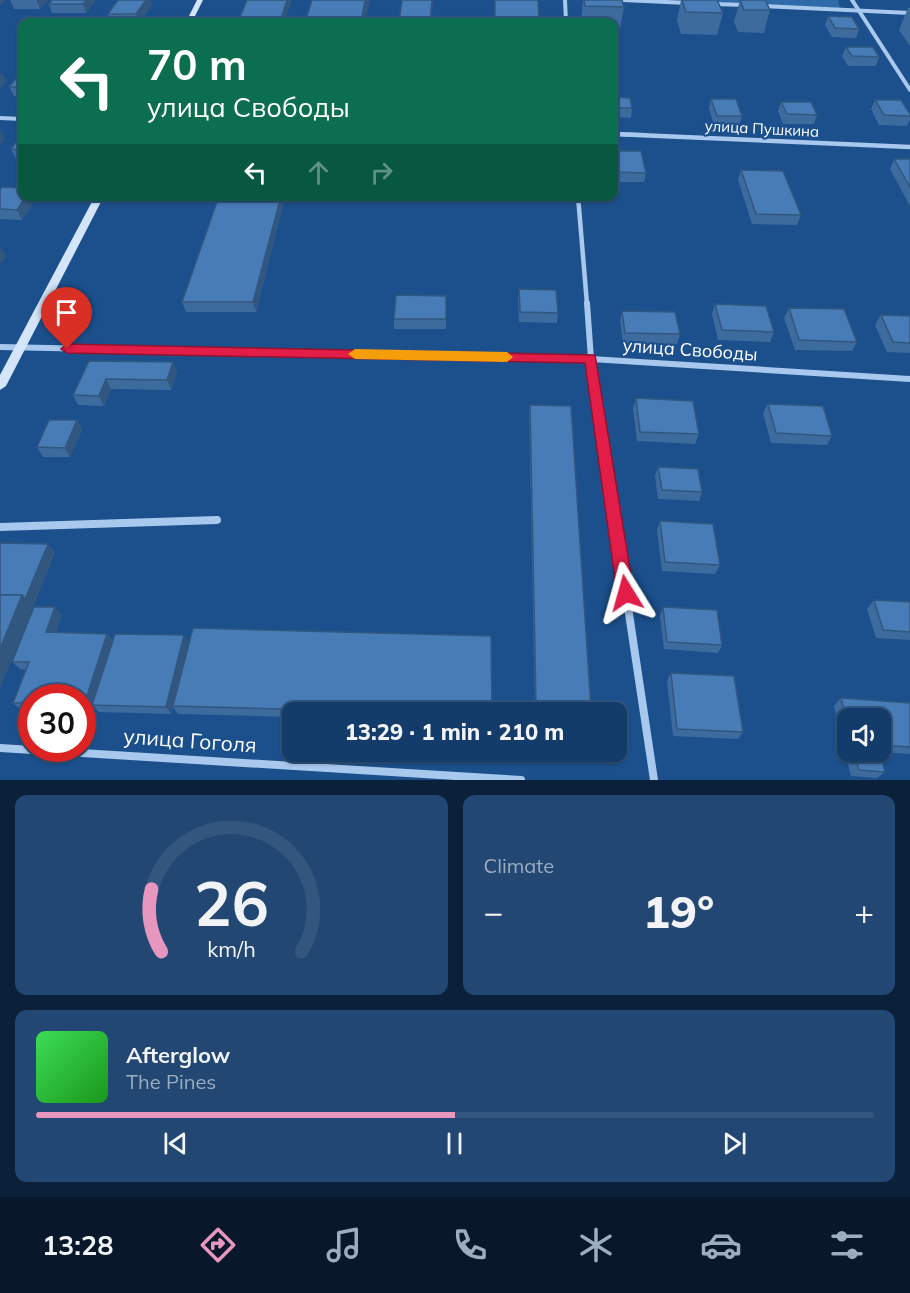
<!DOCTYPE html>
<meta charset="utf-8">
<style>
body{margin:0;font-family:Mulish,sans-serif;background:#214772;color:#f1f3f6;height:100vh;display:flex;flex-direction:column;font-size:22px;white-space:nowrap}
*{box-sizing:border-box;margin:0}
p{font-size:20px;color:#9dadc1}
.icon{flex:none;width:33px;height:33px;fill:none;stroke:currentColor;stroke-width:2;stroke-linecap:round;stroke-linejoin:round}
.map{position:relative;height:780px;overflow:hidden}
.panel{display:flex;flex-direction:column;gap:15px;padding:15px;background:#0b213a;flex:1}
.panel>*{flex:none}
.top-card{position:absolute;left:18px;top:18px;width:600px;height:183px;border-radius:12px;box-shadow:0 2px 4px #0004,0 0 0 2px #33567e;background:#0b6e4f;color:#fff;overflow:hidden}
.fabs{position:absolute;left:837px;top:708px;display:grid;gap:12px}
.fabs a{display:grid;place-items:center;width:54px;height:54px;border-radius:12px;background:#143c6a;box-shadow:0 2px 4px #0004,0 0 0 2px #33567e;font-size:30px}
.speed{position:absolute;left:18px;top:684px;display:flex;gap:12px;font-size:30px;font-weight:700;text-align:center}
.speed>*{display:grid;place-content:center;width:78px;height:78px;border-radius:50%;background:#143c6a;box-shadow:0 2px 4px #0004,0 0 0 2px #33567e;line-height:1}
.speed .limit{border:9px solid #d22;background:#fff;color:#111}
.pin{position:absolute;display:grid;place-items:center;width:51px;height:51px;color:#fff;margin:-62px -26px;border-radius:50% 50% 50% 0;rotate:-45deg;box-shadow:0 0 6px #0007}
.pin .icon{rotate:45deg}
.me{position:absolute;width:66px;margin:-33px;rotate:352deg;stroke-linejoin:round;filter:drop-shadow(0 0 4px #0008)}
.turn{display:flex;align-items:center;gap:21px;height:126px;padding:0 30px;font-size:27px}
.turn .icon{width:78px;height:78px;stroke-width:2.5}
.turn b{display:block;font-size:42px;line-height:51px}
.lanes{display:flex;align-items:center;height:57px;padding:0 30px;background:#0003;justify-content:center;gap:30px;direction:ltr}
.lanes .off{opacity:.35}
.big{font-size:45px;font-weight:800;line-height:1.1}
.panel .card{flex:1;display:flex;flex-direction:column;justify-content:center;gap:9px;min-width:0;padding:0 21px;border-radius:12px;background:#214772}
.panel .dial{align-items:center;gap:0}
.dial svg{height:156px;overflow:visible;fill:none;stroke:#33567e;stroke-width:7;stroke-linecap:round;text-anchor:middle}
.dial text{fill:#f1f3f6;stroke:none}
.song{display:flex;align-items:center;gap:18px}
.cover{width:72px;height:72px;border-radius:9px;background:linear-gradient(135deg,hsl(130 70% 55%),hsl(120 70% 35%))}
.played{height:6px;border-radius:3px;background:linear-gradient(90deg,#e797bd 50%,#33567e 50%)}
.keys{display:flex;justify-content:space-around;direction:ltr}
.heat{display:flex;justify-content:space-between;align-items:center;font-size:33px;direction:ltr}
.panel .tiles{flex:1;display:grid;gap:15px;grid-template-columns:1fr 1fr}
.card:last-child{grid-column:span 2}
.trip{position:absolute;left:282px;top:702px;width:345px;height:60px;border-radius:12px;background:#143c6a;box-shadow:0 2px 4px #0004,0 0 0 2px #33567e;font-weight:800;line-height:60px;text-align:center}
.dock{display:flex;height:96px;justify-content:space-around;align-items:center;background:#08182a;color:#9dadc1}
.dock .icon{width:42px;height:42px}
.dock .current{color:#e797bd}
.dock b{font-size:27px;color:#f1f3f6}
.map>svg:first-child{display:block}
</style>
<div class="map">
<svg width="910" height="780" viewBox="0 0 910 780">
<rect width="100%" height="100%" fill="#1b508d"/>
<!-- green -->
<path fill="#2f6aaa" d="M646,0H838L840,8Z"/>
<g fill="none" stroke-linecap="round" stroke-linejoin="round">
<!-- street-far3 -->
<g stroke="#a8c9ed" stroke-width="4">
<path d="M565,0L566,22"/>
<path d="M623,0L688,3"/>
<path d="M852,0L910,90"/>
<path d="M714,4L745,5"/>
<path d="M762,6L910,13"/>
<path d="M0,118L22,119"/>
<path d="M614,134L646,135"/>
</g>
<!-- street-far2 -->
<g stroke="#a8c9ed" stroke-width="4.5">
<path d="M614,134L910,147"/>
<path d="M578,196L587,304"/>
</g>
<!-- street-far1 -->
<g stroke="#a8c9ed" stroke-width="6">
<path d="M587,303L591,359L614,516"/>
<path d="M0,347L591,359L910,379"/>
</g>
<!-- street -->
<g stroke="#a8c9ed" stroke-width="8">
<path d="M614,514L654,780"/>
<path d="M0,527L217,520"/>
<path d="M0,748L521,780"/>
</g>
<!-- secondary -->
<g fill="#d4e5fa" fill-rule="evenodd">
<path d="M197,0H203L192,22H186Z"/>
<path d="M95,196H104L6,386L0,390V375Z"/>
</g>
</g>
<!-- wall -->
<g fill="#3e6b9d" fill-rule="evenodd">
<path d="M10,0H48L40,9H14Z"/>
<path d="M52,0H94L95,2L86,13H52L49,4Z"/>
<path d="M583,0H622L624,7L620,29H614V22H581Z"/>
<path d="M681,0H717L723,13L717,35L681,34L677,20Z"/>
<path d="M740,0L770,10L764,33L738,32L734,22Z"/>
<path d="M152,4L140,22H111L108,14Z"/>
<path d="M908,8H910V46L899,30Z"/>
<path d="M828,16L859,29L856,38L832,37L825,25Z"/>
<path d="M614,45L616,59L615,68H614Z"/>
<path d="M846,47L879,57L876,66H848L842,56Z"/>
<path d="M22,74V97L14,96L9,87Z"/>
<path d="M614,97L632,108L631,118L614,117Z"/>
<path d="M711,99L742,116L739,126L714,125L709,108Z"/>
<path d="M875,100L910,114V119L907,126L879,125L871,109Z"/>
<path d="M781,102L817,115L814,124H783L778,111Z"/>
<path d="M22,134V159H16L11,149Z"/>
<path d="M614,151L646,173L644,182H614Z"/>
<path d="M894,159H910V206L890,169Z"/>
<path d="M741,170L801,215L797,225L752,224L738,180Z"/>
<path d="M0,190L22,196H36V198L22,220L0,219Z"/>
<path d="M285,196L256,312H186L182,302Z"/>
<path d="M519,289L558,313L557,323L519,322L518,299Z"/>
<path d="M446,296V329H394V319Z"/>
<path d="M715,304L774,332L770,342L718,340L712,314Z"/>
<path d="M789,308L857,342L852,351L795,350L784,318Z"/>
<path d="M622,311L680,334L677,344L623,343L620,321Z"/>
<path d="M881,315L910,316V353L887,352L875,325Z"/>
<path d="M89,361L177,372L171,390L111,389L104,406L78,405L73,395Z"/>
<path d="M636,398L699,434L695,444L637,441L633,408Z"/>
<path d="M768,404L832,436L827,445L771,443L763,413Z"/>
<path d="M530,405L591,708L589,712H535L529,415Z"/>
<path d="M77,420L82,430L70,457H43L37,447Z"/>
<path d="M658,467L702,492L699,501L658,499L655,476Z"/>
<path d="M660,521L720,565L715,574L662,571L657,530Z"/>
<path d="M874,600L910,602V640L876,638L867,609Z"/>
<path d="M663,607L722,645L718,653L664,649L660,616Z"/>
<path d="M62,615L56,632L107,634L112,640L189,643L492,712H292V717L178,714L173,707L171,714L99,712L93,706L91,712H82V698H32V710H21L13,703L26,670L20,669L12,662Z"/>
<path d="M671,673L743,732L738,739L673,736L667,681Z"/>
<path d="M841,698L910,703V754L880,752L885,772L877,778L851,776L834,706ZM848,718H880V752H848Z"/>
</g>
<!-- shaded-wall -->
<g fill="#32577f">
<path d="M0,0H5L0,6Z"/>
<path d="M37,0H48L40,9Z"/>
<path d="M86,0H94L95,2L86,13L83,4Z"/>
<path d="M146,0H151L152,4L139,22L136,14Z"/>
<path d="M287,0H292L284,22H280Z"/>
<path d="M365,0H370L365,22H361Z"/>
<path d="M432,0H433L431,22H430Z"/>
<path d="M2,72L6,81L0,89V74Z"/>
<path d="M0,129L5,139L0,145Z"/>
<path d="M26,196H36V198L22,220L17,210Z"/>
<path d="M281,196H285L256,312L253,302Z"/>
<path d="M0,246L6,256L0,265Z"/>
<path d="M173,362L177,372L171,390L167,380Z"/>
<path d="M106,379L111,389L104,406L99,396Z"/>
<path d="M77,420L82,430L70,457L65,448Z"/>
<path d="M48,544L55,553L0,689V649L22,595Z"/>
<path d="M55,607L62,615L53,640L46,632Z"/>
<path d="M107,634L113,642L92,705L93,706L91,712L84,705Z"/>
<path d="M184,635L189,643L171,714L166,707Z"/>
</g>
<!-- building -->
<g fill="#487cb6" stroke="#32577f" stroke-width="1.5">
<path d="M52,0H86L83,4H49Z"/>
<path d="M118,0H146L136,14H108Z"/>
<path d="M247,0H287L280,22H238Z"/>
<path d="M312,0H365L361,22H305Z"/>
<path d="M402,0H432L430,22H399Z"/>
<path d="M495,0H538L539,22H495Z"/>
<path d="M584,0H622L624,7L585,6Z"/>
<path d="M682,0H717L723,13L686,12Z"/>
<path d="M740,0H765L770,10H744Z"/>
<path d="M828,16L852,17L859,29L835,28Z"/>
<path d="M614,45L616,59H614Z"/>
<path d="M846,47H873L879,57L852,56Z"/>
<path d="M20,74H22V87H9Z"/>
<path d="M614,97L630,98L632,108H614Z"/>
<path d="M711,99H736L742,116H717Z"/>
<path d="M875,100H901L910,114V116L884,115Z"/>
<path d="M781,102H811L817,115L787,114Z"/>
<path d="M22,134V150L11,149Z"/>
<path d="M614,151H641L646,173L614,172Z"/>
<path d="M894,159H910V187Z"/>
<path d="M741,170L783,171L801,215L756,214Z"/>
<path d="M2,187L22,188V196H26L17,210L0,209V190Z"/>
<path d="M219,196H281L253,302H182Z"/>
<path d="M519,289L556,290L558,313L520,312Z"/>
<path d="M396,295L446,296V319H394Z"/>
<path d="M715,304L766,306L774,332L722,330Z"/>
<path d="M789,308L844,309L857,342L799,340Z"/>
<path d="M622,311L675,312L680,334L625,333Z"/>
<path d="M881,315L910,316V343L893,342Z"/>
<path d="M89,361L173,362L167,380L106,379L99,396L73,395Z"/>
<path d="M636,398L693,401L699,434L640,432Z"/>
<path d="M768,404L823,406L832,436L776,433Z"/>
<path d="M530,405L571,406L591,708L536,705Z"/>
<path d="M49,420H77L65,448L37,447Z"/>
<path d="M658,467L698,469L702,492L662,490Z"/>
<path d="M660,521L713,524L720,565L665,562Z"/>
<path d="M0,543L48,544L25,599L22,595H0Z"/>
<path d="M0,595H22L0,649Z"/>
<path d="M874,600L910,602V632L883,630Z"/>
<path d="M34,607H55L46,632L107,634L84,705H82V698H32V703H13L29,662H12Z"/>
<path d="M663,607L717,610L722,645L667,642Z"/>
<path d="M193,628L491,636L492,712H392L173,706Z"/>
<path d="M115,634L184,635L166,707L92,705Z"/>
<path d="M671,673L734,676L743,732L677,729Z"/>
<path d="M841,698L910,703V747L880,745V718H848V724Z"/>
<path d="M854,752H880L885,772L859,770Z"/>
</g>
<!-- route -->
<path fill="#e11d48" stroke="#92132f" stroke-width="1.5" d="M67,344L595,355L634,593L631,598L626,600L620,598L617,593L585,363L67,353L61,349Z"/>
<!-- slow -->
<path fill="#f59e0b" d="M355,349L507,352L513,357L507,362L355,359L348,354Z"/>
<g text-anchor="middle" stroke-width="4.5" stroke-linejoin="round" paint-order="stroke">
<!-- far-street labels -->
<g font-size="15" fill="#fff" stroke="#1b508d">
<text transform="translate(762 129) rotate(3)" y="5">улица Пушкина</text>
</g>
<!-- street labels -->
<g font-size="18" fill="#fff" stroke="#1b508d">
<text transform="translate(690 350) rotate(4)" y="6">улица Свободы</text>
</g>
<!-- near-street labels -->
<g font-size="21" fill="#fff" stroke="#1b508d">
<text transform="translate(190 741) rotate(4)" y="7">улица Гоголя</text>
</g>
</g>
</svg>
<div class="fabs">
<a><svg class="icon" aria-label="sound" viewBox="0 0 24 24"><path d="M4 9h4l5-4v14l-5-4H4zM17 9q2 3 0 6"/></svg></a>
</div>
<div class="speed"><div class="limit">30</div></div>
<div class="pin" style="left:67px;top:349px;background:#d93025"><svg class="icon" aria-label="arrive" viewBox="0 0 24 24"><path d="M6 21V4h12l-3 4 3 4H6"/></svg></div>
<svg class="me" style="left:626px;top:593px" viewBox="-20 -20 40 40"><path d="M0-17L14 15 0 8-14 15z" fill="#e11d48" stroke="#fff" stroke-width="4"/></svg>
<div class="trip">13:29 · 1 min · 210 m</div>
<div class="top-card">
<div class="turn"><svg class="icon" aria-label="left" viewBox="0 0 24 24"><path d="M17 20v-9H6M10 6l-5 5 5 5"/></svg><div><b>70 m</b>улица Свободы</div></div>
<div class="lanes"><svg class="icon" aria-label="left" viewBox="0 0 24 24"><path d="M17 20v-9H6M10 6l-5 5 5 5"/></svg><svg class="icon off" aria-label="ahead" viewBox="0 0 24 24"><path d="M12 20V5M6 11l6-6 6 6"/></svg><svg class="icon off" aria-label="right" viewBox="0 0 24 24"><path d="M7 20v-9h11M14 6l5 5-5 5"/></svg></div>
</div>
</div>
<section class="panel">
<div class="tiles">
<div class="card dial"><svg viewBox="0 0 100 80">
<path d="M14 69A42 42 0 1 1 86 69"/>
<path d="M14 69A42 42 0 0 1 9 37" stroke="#e797bd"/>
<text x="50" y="56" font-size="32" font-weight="700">26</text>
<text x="50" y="72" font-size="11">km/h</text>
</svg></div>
<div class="card"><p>Climate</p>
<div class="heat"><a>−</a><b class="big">19°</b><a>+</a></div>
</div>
<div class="card">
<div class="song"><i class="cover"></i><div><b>Afterglow</b><p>The Pines</p></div></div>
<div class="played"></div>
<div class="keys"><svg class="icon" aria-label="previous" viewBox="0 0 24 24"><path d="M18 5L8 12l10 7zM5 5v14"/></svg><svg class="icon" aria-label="pause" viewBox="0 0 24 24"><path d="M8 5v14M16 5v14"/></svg><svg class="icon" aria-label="next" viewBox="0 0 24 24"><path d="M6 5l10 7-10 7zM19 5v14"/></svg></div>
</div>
</div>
</section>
<nav class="dock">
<b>13:28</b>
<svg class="icon current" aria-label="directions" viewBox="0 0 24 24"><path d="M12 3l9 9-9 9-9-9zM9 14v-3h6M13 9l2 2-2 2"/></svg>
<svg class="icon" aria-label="music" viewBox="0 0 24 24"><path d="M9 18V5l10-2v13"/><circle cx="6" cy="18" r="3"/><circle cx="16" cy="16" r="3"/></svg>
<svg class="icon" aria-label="phone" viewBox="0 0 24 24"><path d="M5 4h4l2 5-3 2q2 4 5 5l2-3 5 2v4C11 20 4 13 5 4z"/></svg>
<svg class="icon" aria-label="climate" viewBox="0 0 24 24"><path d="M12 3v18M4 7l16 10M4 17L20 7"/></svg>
<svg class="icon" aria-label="car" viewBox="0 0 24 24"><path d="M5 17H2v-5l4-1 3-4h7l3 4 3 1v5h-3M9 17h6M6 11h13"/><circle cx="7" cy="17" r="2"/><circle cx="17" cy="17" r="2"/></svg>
<svg class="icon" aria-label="filters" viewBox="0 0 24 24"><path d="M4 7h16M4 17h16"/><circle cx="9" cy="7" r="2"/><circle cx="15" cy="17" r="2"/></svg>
</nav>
